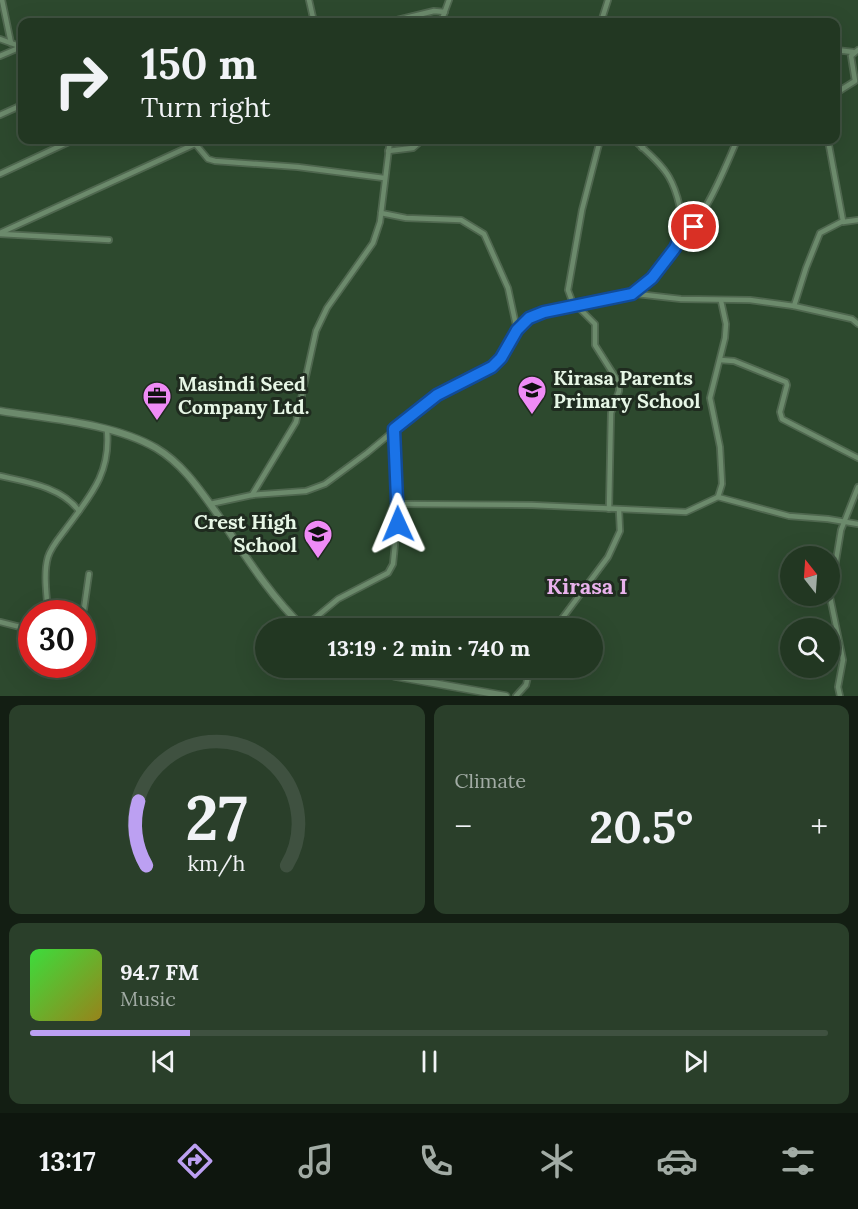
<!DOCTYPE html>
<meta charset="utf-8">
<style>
body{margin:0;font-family:Lora,serif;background:#2a3f2a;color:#f1f3f6;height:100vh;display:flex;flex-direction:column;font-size:22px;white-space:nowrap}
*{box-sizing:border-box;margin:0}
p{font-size:20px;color:#a2aca5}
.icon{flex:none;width:33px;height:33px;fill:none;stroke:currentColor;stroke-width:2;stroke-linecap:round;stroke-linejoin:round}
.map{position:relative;height:696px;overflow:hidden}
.drawer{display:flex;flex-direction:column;gap:9px;padding:9px;background:#131e13;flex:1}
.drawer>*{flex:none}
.hud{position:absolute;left:18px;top:18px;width:822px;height:126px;border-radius:12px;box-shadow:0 6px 24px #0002,0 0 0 2px #3f5140;background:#223722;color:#f1f3f6;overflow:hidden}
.needle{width:39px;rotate:343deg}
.buttons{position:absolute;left:780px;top:546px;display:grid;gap:12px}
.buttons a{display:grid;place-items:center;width:60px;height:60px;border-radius:50%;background:#223722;box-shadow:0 6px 24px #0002,0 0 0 2px #3f5140;font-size:30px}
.speed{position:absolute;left:18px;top:600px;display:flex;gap:12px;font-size:30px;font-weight:700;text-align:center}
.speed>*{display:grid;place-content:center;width:78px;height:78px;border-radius:50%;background:#223722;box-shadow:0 6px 24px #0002,0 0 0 2px #3f5140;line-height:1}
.speed .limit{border:9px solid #d22;background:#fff;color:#111}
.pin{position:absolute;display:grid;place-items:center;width:51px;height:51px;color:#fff;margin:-26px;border:3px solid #fff;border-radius:50%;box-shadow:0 2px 6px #0007}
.me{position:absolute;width:66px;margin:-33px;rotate:359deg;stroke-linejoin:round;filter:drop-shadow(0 0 4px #0008)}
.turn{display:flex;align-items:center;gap:21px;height:126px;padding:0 24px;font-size:27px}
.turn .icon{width:78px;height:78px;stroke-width:2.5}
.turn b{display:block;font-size:42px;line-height:51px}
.big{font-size:45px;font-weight:700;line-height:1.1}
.drawer .tile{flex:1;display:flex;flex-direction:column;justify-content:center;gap:9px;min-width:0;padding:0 21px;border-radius:12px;background:#2a3f2a}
.drawer .dial{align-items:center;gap:0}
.dial svg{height:156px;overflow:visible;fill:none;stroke:#3f5140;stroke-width:7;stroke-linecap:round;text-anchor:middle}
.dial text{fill:#f1f3f6;stroke:none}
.song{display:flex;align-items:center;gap:18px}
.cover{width:72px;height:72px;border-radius:9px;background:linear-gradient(135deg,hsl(120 70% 55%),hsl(50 70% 35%))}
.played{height:6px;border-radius:3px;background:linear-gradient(90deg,#bca0f2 20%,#3f5140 20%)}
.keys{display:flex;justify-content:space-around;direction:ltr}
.heat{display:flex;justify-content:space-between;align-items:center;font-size:33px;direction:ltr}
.drawer .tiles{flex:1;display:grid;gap:9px;grid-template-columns:1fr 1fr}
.tile:last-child{grid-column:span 2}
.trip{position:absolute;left:255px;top:618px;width:348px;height:60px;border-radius:30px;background:#223722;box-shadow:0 6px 24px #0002,0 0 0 2px #3f5140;font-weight:700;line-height:60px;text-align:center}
.tabs{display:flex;height:96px;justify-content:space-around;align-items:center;background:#0e160e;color:#a2aca5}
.tabs .icon{width:42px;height:42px}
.tabs .selected{color:#bca0f2}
.tabs b{font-size:27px;color:#f1f3f6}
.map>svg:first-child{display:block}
</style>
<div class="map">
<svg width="858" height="696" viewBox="0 0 858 696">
<rect width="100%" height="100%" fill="#2d492e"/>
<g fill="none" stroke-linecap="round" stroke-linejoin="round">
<!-- minor casing -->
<g stroke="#4f674f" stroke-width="8">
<g id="minor">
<path d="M2,0L11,43"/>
<path d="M309,0L314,22"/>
<path d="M389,22L434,11L445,12"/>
<path d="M441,22L449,0"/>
<path d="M601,22L608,0"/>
<path d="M0,39L22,47"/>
<path d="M836,50L853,52"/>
<path d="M0,56L21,47"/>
<path d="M836,93L855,81L851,56L858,50"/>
<path d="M0,115L22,105"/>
<path d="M192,140L208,159L215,161L298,167L384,178"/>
<path d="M600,140L582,210L568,290L572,301L595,324V345L619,383V391L611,413L609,509"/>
<path d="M634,140C646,151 661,163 669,177C677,191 685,220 681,236C675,257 653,281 635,293"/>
<path d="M642,148L646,140"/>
<path d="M388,151L413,148L422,140"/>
<path d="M0,174L73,140"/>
<path d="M381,213L406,218L461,220L484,234L508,288L517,330"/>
<path d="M843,222L858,220"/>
<path d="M0,233L195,144"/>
<path d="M0,234L109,240"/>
<path d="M680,237C701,229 728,161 737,140"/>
<path d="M794,306L806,268L820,233L843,221L828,140"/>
<path d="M720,360L734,361L786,382L787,385L780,412L782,419L858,458"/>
<path d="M0,476C27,482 62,487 79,511"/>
<path d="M252,495L296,422L316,331L327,308L373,243L380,222L390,140"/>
<path d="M718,497L789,516L828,519L858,524"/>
<path d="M210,504L252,495L306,491L325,484L367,453L437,395L492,367L523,323L544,312L637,294L681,299L750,300L794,306L852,319L858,324"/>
<path d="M397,504L532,505L686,512L718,497L722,484L720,447L710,398L725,338L726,324L721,301"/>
<path d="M48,614C47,596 43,574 48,557C51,547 59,538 65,530C90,496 111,474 107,430"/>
<path d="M81,614L84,609L89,574"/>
<path d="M0,622L32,630"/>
<path d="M303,628L338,599L388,573L393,564L397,523L394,429"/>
<path d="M555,628L608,557L620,531L619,510"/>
<path d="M516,696L526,685L530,668"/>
<path d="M840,696L838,687L843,660L830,597L841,530L858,487"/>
</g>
</g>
<!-- secondary casing -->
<g stroke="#4f674f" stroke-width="9">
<g id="secondary">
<path d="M0,411C49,419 113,423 156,448C183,464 200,490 218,515C244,554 270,596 304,628"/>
<path d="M368,668L394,676L506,696"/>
</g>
</g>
<!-- minor -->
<use href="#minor" stroke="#6c8a6c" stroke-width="4.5"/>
<!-- secondary -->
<use href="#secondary" stroke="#6c8a6c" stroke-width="6"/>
</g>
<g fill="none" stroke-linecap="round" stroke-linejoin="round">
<!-- route casing -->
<g stroke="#114b97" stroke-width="15">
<path id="route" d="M398,524L394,429L437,395L492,367L501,358L517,330L529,318L544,312L632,294L652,278L675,248L680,237L694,227"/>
</g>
<!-- route -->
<use href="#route" stroke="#1a73e8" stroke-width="10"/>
</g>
<!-- icons -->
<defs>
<g id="school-pin" transform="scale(1.5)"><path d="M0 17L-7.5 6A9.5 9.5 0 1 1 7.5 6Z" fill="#ef8bf6" stroke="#1f2b1f"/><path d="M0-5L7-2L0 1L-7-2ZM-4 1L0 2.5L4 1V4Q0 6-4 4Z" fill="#111"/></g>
<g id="office-pin" transform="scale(1.5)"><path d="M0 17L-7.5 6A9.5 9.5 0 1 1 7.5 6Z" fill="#ef8bf6" stroke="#1f2b1f"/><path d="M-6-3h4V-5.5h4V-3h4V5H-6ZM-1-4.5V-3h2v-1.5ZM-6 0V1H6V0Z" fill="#111"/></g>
</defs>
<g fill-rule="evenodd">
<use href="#school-pin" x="532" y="390"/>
<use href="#office-pin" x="157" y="396"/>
<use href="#school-pin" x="318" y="534"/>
</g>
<g text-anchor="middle" stroke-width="6" stroke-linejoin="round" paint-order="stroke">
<!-- poi labels -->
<g font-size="20" font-weight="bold" fill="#e6f6e5" stroke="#1f2b1f" text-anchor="start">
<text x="553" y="385">Kirasa Parents<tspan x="553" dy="23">Primary School</tspan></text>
<text x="178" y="391">Masindi Seed<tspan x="178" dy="23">Company Ltd.</tspan></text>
<text x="297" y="529" text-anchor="end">Crest High<tspan x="297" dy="23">School</tspan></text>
</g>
<!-- quarter labels -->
<g font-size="22" font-weight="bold" fill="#e9b2ec" stroke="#1f2b1f">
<text x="587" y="594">Kirasa I</text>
</g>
</g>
</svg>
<div class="buttons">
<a><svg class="needle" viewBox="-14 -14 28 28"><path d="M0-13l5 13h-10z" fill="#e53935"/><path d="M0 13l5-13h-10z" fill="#a2aca5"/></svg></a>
<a><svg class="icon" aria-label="search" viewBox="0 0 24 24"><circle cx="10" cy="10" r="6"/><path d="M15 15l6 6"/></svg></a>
</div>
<div class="speed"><div class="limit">30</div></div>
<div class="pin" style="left:694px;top:227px;background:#d93025"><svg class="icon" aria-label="arrive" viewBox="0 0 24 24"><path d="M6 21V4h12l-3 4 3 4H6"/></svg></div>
<svg class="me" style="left:398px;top:524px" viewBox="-20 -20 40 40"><path d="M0-17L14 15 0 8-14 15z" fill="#1a73e8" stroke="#fff" stroke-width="4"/></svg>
<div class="trip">13:19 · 2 min · 740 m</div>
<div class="hud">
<div class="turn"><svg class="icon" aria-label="right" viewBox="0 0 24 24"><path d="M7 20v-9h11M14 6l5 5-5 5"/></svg><div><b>150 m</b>Turn right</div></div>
</div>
</div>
<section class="drawer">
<div class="tiles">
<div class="tile dial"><svg viewBox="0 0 100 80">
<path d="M14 69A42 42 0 1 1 86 69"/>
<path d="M14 69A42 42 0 0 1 10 36" stroke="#bca0f2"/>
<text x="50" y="56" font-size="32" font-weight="700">27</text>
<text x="50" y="72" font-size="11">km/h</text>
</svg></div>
<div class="tile"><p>Climate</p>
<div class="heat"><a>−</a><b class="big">20.5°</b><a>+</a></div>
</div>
<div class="tile">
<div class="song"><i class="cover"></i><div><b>94.7 FM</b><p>Music</p></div></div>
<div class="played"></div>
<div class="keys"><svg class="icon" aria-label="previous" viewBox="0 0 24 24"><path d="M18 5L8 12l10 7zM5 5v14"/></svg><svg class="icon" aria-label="pause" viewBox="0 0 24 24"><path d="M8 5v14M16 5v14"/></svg><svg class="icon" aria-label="next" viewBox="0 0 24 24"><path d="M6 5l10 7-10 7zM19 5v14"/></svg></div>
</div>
</div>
</section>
<nav class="tabs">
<b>13:17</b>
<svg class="icon selected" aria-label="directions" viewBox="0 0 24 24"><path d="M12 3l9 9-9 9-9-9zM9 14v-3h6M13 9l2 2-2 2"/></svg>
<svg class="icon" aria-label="music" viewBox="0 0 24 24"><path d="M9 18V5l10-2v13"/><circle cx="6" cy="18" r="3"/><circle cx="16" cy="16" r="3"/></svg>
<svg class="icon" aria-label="phone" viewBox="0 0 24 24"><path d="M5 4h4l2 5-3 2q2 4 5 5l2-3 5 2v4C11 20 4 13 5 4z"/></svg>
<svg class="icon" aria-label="climate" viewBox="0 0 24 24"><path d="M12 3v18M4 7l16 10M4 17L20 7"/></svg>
<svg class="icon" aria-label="car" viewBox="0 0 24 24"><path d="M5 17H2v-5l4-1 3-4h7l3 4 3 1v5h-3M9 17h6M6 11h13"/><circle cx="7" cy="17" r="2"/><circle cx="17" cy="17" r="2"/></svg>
<svg class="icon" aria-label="filters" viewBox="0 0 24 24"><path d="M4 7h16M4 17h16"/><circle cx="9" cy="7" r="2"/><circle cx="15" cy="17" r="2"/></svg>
</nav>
